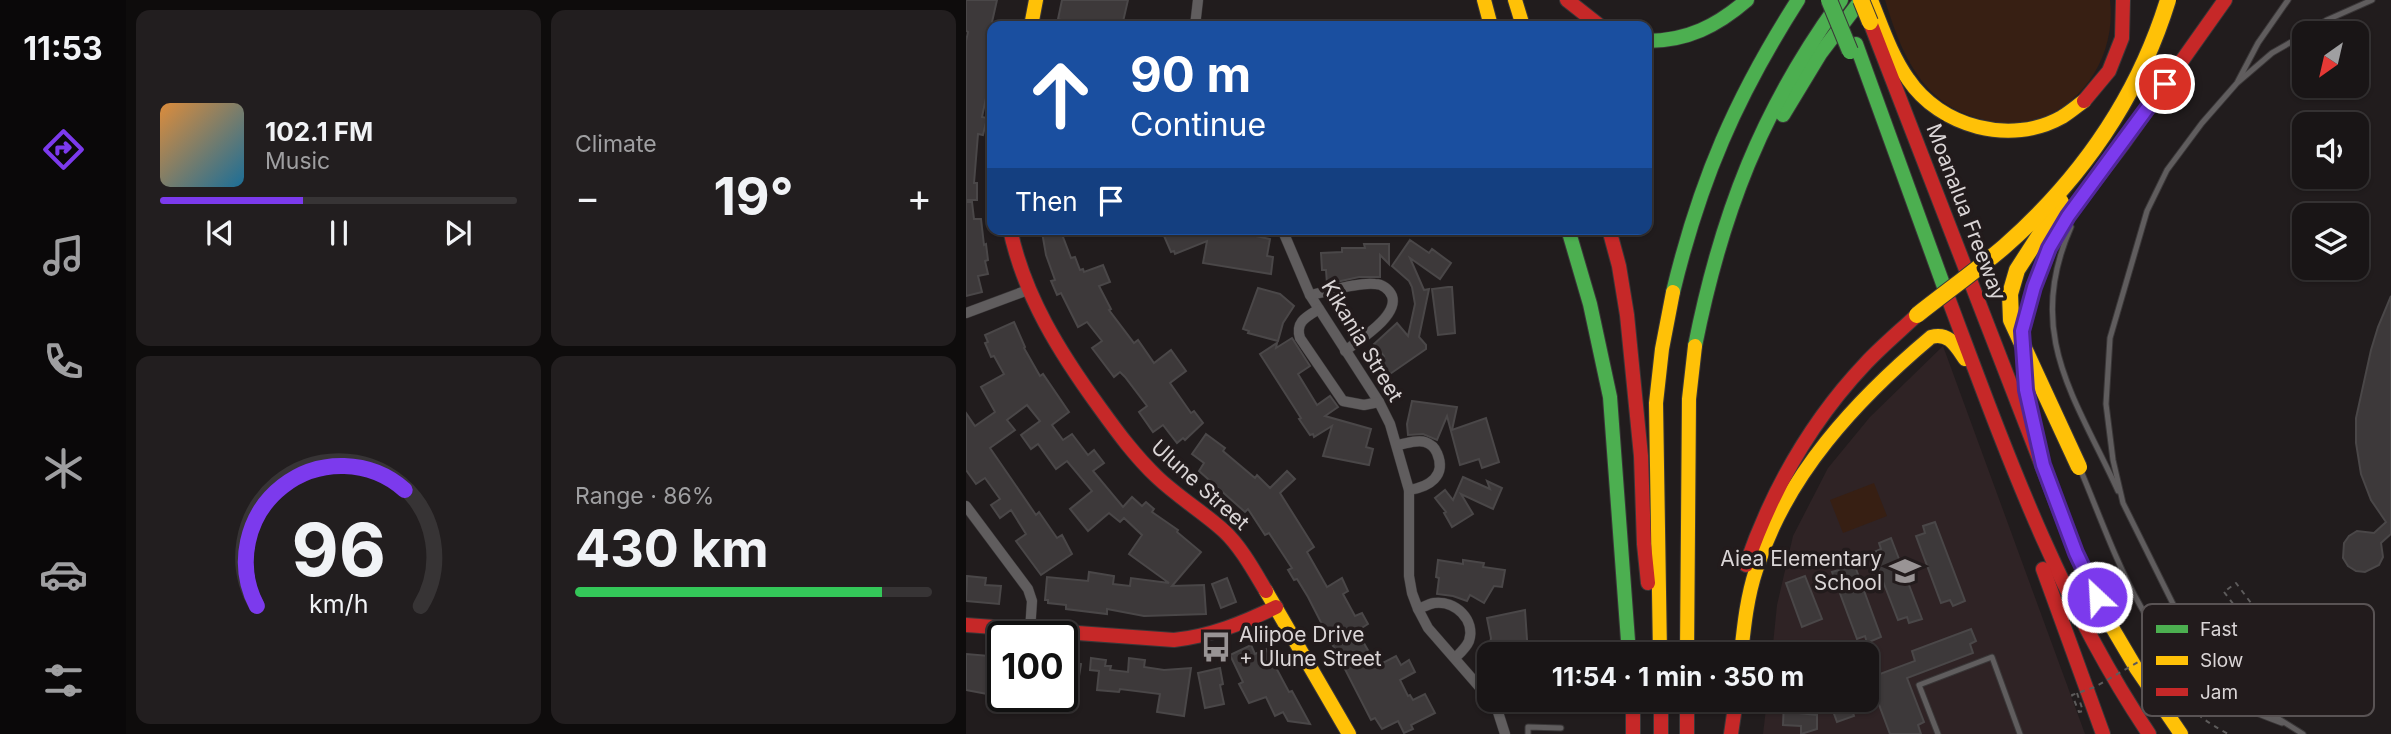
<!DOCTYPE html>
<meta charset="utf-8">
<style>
body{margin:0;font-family:Inter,sans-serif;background:#221e1f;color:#f1f3f6;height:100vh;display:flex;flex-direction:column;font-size:26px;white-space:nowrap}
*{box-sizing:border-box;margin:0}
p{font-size:23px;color:#9f9fa1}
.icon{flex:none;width:38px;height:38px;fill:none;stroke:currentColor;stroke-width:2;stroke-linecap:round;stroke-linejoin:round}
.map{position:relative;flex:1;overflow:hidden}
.side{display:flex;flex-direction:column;gap:10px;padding:10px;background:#0e0c0c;width:840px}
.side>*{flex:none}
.guide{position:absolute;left:21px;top:21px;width:665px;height:214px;border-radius:14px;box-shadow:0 2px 5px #0004,0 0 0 2px #373435;background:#1a4fa0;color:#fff;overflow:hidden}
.needle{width:46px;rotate:214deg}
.controls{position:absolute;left:1326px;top:21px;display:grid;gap:14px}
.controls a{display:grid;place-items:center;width:77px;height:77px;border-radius:14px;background:#191516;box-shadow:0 2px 5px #0004,0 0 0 2px #373435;font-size:35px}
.speed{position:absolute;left:21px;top:621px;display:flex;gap:14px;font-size:35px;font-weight:700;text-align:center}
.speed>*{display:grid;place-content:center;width:91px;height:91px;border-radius:50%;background:#191516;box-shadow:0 2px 5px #0004,0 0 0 2px #373435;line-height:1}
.speed .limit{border:4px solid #111;border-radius:10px;background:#fff;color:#111}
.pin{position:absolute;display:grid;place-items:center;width:60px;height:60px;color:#fff;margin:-30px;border:4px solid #fff;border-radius:50%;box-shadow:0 2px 7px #0007}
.me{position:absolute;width:77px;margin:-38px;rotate:335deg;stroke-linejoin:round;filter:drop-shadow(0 0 5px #0008)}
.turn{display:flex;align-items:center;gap:24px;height:147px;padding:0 28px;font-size:32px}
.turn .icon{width:91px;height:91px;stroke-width:2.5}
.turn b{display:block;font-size:49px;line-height:60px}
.then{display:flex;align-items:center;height:66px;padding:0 28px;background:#0003;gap:14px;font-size:26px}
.big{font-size:52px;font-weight:700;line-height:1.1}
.side .widget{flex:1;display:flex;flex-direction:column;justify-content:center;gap:10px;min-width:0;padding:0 24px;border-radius:14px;background:#221e1f}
.side .dial{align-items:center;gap:0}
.dial svg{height:182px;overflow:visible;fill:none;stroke:#373435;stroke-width:7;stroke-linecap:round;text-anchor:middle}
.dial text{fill:#f1f3f6;stroke:none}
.song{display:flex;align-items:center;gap:21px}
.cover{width:84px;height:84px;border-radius:10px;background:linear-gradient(135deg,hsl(30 70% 55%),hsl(200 70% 35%))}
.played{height:7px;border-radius:4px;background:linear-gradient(90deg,#7c3aed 40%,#373435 40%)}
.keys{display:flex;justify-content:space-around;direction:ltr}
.heat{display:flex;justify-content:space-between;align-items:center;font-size:38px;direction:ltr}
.charge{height:10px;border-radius:5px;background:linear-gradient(90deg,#34c759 86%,#373435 0)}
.side .tiles{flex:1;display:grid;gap:10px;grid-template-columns:repeat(2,1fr)}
.trip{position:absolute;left:511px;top:642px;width:402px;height:70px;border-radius:14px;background:#191516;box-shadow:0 2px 5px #0004,0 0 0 2px #373435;font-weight:700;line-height:70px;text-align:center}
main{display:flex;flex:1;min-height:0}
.dock{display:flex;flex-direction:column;width:126px;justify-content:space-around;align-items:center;background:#0a0809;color:#9f9fa1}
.dock .icon{width:49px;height:49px}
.dock .active{color:#7c3aed}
.dock b{font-size:32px;color:#f1f3f6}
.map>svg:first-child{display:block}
</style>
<main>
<nav class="dock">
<b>11:53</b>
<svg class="icon active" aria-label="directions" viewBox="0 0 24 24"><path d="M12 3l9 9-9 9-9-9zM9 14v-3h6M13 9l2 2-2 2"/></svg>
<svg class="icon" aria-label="music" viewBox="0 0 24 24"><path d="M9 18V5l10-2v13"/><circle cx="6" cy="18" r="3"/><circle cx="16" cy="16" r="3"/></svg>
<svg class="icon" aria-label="phone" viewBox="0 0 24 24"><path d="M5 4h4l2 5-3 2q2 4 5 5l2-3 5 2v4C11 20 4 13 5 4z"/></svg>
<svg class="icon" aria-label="climate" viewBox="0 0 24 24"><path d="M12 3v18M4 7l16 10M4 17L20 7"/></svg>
<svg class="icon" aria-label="car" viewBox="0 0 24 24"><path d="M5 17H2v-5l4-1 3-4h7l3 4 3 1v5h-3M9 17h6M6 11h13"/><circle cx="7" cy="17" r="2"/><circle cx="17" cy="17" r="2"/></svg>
<svg class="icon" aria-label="filters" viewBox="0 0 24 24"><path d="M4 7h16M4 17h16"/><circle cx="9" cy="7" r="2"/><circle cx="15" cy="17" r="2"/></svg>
</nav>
<section class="side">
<div class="tiles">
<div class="widget">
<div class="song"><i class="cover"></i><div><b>102.1 FM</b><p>Music</p></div></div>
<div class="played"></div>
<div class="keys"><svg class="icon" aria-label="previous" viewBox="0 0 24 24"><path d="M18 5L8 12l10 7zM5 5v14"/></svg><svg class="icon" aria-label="pause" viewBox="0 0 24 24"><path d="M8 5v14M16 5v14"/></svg><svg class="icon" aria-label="next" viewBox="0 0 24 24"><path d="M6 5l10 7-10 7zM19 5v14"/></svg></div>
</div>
<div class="widget"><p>Climate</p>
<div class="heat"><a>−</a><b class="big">19°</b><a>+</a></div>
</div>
<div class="widget dial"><svg viewBox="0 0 100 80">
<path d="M14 69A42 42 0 1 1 86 69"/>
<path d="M14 69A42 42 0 0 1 79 18" stroke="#7c3aed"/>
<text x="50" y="56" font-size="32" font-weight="700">96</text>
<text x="50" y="72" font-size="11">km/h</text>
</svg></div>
<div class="widget"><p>Range · 86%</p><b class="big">430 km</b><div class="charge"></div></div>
</div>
</section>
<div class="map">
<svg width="1425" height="734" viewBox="0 0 1425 734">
<rect width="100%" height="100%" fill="#211c1d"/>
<!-- built -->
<path fill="#2f2325" d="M977,346L1119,734H797L801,700H901V654H806L811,605L827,536L862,468L904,417Z"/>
<!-- green -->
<g fill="#371f13">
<path d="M919,0H1144C1151,56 1114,114 1057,122C1050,123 1042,125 1035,124C1028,123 1021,120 1015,119C997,114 981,107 968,94C942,70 929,33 919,0Z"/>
<path d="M908,483L921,516L877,533L864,500Z"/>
</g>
<!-- building -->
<g fill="#3d393a" stroke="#4a4748" stroke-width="2">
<path d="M0,0H31L24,31H26V65L21,89L26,90V92L24,99L20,98L16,117L21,118L17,135L12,134L8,183H11V200H0V41L2,32L0,31Z"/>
<path d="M96,0H162L156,26L97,25L98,21L92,19Z"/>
<path d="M0,202H6L8,219H15L18,245L20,244L22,260L19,261L22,274L12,276L16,292L0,296Z"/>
<path d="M94,229L105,258L109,257L114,270L117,269L118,272L137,265L144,282L133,286L145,309L143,310L168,343L172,340L188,363L205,350L220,371L204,383L225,413L228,411L237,423L219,440L217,438L211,443L197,425L187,432L173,412L181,406L159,377L154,372L148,377L126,348L136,341L121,322L112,327L95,293L91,295L85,281L89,280L80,255L76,232Z"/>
<path d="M195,229H257L304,239L301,256L307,257L305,274L237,263L241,241L209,254L208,251L205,252Z"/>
<path d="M444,240L463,253L466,249L485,263L474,279L444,258L458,290L463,289L453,337L460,345V349L424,374L413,360L418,356L408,344L431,323L442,336L449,304L446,287L443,281L426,266Z"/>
<path d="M398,244H423V264L414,255V277H393L361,284L360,270H356L355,253L376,252V248H399Z"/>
<path d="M482,287H486L489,333L472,335L466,289Z"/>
<path d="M292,288L314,294L328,306L317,323L312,341L282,333L283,331L277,329Z"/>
<path d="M1425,296V534L1415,543L1417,557L1413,565L1399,572L1390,571L1382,566L1377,558L1378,543L1383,536L1391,531L1408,533L1420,522L1405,500L1395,474L1390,443V418L1405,350L1412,327Z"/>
<path d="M48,322L59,347L58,348L74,376L77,374L103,412L86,425L97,440L106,434L122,455L128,450L138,463L127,471L157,507L166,497L176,506L180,502L188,509L186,512L212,530L211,532L235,552L206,586L238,585L240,614L178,616L141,609V614L100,609V605L82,603V600H79L81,577L122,581L123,572L148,576L147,584L164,586L165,578L203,583L163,554L176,535L158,518L154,522L143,513L122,531L104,509L126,491L101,461L90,469L72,444L65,449L55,435L74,421L61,405L41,420L49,430L24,448L70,515L73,512L91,538L96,535L106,554L75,575L50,541L60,534L45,510L34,518L25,505L34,499L19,478L10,484L0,470V413L9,426L29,412L15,387L38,374L28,356L25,357L19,343L22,342L19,335Z"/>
<path d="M326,338L344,366L332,374L351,405L364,396L372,407L359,416L405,429L400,447L407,449L403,465L357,456L366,426L348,437L347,434L344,435L333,419L335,418L294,354L311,343L310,348Z"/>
<path d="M446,401L491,407L486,430L520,418L533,462L516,468L513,459L494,465L481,416L471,440L457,434L442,435L441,424Z"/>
<path d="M240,434L259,448L257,451L289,478L291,475L304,488L321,471L329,479L314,493L348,547L341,552L361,587L376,578L382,591L377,594L389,616L396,613L402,624L391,631L411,666L430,656L435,665L443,660L449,672L434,680L442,696L444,695L447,700L459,694L469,713L445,725L447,729L438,733L432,721L416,729L409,718L405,720L342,597L331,579L328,580L322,570L326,568L303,533L299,535L282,509L279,512L233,471L238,463L226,454Z"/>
<path d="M497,477L524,489L521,481L536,488L527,509L495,494L507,514L486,527L478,513L480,512L469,498L479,490L487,500Z"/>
<path d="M969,522L999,601L987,606L984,600L975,603L950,536L959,533L957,526Z"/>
<path d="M925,538L956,619L943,623L941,617L932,620L906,553L915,549L913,543Z"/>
<path d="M886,558L915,637L901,643L899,636L891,639L866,572L873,570L871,564Z"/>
<path d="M472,560L497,564V560L518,563L517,567L539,570L536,587L528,586L518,603L504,595L501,601L487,596L471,594L473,578L470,577Z"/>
<path d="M1,576L20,578L19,585L35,586L33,604L0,601Z"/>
<path d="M839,576L856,619L836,627L820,583Z"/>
<path d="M261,578L270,602L255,608L246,584Z"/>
<path d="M559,610L562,654H522L525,638L521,618Z"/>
<path d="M1005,629L1010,641L1004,644L1007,653L941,678L958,722L952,725L955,734H924L903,678L949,661L946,651Z"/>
<path d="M285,645L289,654L300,649L323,692L326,691L344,724L322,721L317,712L309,716L300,697L283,703L273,684L277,682L264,655Z"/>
<path d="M23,648L37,649V697L0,690V654L23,656Z"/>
<path d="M125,658L140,660L139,666H145L144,670L162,672L163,658L179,660L178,667L198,670L225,668L218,716L191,712L194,694L154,689L153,692L131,690L133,671L124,670Z"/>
<path d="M96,661L115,664L110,694L96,692Z"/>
<path d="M254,668L257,684L254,685L258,704L239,708L232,673Z"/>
<path d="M863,700H883L888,716L871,722Z"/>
<path d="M818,701L834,702L833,713L851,715V729L835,734V726L817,725Z"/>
</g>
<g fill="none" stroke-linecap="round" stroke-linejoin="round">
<!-- lane casing -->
<g stroke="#3a3738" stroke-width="7">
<g id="lane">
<path d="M1339,33L1361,20L1406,0"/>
<path d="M1272,81L1292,43L1322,0"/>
<path d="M1105,227C1058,333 1109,397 1152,491"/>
<path d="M1115,471C1147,547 1174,637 1244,688C1265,704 1292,714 1316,723"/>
<path d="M562,734V727L595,728"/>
<path d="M972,734L953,685L1026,657L1054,734"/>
<path d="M1337,734L1305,714L1247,662L1213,616L1157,503L1147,460L1140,404L1144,338L1181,211L1201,170L1236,123L1271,83L1306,53L1339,34"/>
</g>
</g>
<!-- street casing -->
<g stroke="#3a3738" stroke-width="11">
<g id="street">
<path d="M229,26L232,0"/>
<path d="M316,229L344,295L413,402L424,424L443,490V576L446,593L452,609L462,628L523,698"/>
<path d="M344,295C362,292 391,282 409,284C416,284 423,289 426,296C433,316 393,340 379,351"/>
<path d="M353,309C340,317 329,322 334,338L377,401L398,405L413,402"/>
<path d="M0,313L62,290"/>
<path d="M431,445C439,444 451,439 459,442C465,444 469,448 471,453C481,476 463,487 443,490"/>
<path d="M0,506L62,589L66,601L64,631"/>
<path d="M452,609C457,607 463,604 468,603C489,600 510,620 503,641C500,648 494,653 489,658"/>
<path d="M524,700L531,709L539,734"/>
</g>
</g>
<!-- fast casing -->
<g stroke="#3a3738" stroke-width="16">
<g id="fast">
<path d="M681,41C721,41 751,26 781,0"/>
<path d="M890,44L981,295"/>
<path d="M817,115L854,54L895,0"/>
<path d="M602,229L624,304L644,397L663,654"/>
<path d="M707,292C734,180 770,97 832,0"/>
<path d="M729,346C755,215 796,108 875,0"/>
</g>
</g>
<!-- slow casing -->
<g stroke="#3a3738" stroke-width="16">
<g id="slow">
<path d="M518,0L525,26"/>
<path d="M549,0L557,26"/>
<path d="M905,0C916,27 925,55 942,79C974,127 1045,146 1096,117C1104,112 1111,106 1118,101"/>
<path d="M65,26L70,0"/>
<path d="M1111,556L1147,629L1170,668L1215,734"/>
<path d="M300,591L383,734"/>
<path d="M694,654L690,403L696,349L707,292"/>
<path d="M721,654L723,399L729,346"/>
<path d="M775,654C778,626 781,597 790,570C820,475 890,400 965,337C983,332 990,346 999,359"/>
</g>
</g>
<!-- jam casing -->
<g stroke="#3a3738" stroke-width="16">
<g id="jam">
<path d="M601,0L634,26"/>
<path d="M904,22L1111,556"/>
<path d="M1118,101L1143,71L1156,38L1157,0"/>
<path d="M44,229C58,296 94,353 134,408C152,433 169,456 191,477C212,497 237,512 258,531C275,547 288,571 300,591"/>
<path d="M643,229L653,266L661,315L675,456L678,544L682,583"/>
<path d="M981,295C1039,449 1091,597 1183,734"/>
<path d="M1065,411L1060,390L1056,331L1068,287L1084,248L1102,216L1157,144L1259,0"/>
<path d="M780,565C806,490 845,421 900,363C916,346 934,331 951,315"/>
<path d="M1077,569L1137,734"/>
<path d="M0,625L208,640C245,636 277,623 310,607"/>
<path d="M667,700V734"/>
<path d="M695,700V734"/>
<path d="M721,700V734"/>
<path d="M765,734L770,700"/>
</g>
</g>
<!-- path -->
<g stroke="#5d5b5b" stroke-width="2" stroke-dasharray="5 5" stroke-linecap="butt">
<path d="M1258,592L1271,609L1263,615"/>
<path d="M1181,657L1183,655C1209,692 1221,712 1262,734"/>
</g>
<!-- lane -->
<use href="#lane" stroke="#605d5e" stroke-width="5"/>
<!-- street -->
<use href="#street" stroke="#605d5e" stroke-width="10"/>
<!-- fast -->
<use href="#fast" stroke="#4caf50" stroke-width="14"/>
<!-- slow -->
<use href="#slow" stroke="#ffc107" stroke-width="14"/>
<!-- jam -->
<use href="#jam" stroke="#c62828" stroke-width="14"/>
<!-- fast-bridge casing -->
<g stroke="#3a3738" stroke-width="18" stroke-linecap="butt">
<path id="fast-bridge" d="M863,0L884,51"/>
</g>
<!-- slow-bridge casing -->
<g stroke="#3a3738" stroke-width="18" stroke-linecap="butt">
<g id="slow-bridge">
<path d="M895,0L904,22"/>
<path d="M1095,202L1051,270L1044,294L1045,320L1113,467"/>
<path d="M951,315C980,292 1011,270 1039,246C1115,179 1172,97 1202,0"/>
</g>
</g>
<!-- path-bridge -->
<path stroke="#5d5b5b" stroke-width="2" stroke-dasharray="5 5" stroke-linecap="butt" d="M1111,693L1117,711L1113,712L1106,695L1129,687L1184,655L1194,669L1285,603L1270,583L1258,592"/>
<!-- fast-bridge -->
<use href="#fast-bridge" stroke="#4caf50" stroke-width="16"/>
<!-- slow-bridge -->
<use href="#slow-bridge" stroke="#ffc107" stroke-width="16"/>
</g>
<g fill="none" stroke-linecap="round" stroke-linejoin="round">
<!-- route casing -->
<g stroke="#51269a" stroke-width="18">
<path id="route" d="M1131,597L1110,553L1077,465L1060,390L1056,331L1068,287L1083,248L1102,216L1199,84"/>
</g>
<!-- route -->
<use href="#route" stroke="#7c3aed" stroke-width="12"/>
</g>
<!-- icons -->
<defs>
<g id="school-bare" transform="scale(2.415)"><path d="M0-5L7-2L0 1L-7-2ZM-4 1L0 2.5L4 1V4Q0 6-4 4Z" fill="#999495" stroke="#221b1c" stroke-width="2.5" paint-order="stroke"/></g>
<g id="bus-bare" transform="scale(2.415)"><path d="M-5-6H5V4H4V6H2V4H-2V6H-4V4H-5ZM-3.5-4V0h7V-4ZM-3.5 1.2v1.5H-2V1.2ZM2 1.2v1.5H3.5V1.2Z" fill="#999495" stroke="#221b1c" stroke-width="2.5" paint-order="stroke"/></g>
</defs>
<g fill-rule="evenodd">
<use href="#school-bare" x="939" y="571"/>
<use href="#bus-bare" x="250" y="647"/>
</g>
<g text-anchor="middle" stroke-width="7" stroke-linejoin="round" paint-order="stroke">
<!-- street labels -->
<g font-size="21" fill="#dad5d6" stroke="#221b1c">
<text transform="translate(1000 212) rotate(69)" y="7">Moanalua Freeway</text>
<text transform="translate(396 341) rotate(59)" y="7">Kikania Street</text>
<text transform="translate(234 485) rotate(42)" y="7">Ulune Street</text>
</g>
<!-- poi labels -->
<g font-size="21" fill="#dad5d6" stroke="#221b1c" text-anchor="end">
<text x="916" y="566">Aiea Elementary<tspan x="916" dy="24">School</tspan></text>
<text x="273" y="642" text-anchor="start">Aliipoe Drive<tspan x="273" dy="24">+ Ulune Street</tspan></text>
</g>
</g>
<!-- legend -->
<rect x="1176" y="604" width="232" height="112" rx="10" fill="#221b1c" stroke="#595354" stroke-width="2"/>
<rect x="1190" y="625" width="32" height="8" fill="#4caf50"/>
<rect x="1190" y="656" width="32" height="9" fill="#ffc107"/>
<rect x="1190" y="688" width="32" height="8" fill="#c62828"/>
<g font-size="19" fill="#dad5d6">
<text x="1234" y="636">Fast</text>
<text x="1234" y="667">Slow</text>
<text x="1234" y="699">Jam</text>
</g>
</svg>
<div class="controls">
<a><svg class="needle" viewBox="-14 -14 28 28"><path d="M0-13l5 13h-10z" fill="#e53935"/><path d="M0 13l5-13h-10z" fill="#9f9fa1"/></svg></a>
<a><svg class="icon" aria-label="sound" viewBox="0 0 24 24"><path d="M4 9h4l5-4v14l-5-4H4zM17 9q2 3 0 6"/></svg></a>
<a><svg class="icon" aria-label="layers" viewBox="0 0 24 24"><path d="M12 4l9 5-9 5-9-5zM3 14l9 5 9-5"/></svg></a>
</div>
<div class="speed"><div class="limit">100</div></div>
<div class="pin" style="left:1199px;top:84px;background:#d93025"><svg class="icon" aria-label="arrive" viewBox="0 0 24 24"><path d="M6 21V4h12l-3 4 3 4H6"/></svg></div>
<svg class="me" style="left:1131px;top:597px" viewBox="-20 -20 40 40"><circle r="17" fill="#7c3aed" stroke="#fff" stroke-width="3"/><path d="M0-11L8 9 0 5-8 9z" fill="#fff"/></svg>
<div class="trip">11:54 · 1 min · 350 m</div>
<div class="guide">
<div class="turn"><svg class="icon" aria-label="ahead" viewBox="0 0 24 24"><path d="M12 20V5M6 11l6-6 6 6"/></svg><div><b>90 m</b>Continue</div></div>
<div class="then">Then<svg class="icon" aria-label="arrive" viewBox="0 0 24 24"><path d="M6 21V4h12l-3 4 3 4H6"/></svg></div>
</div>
</div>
</main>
